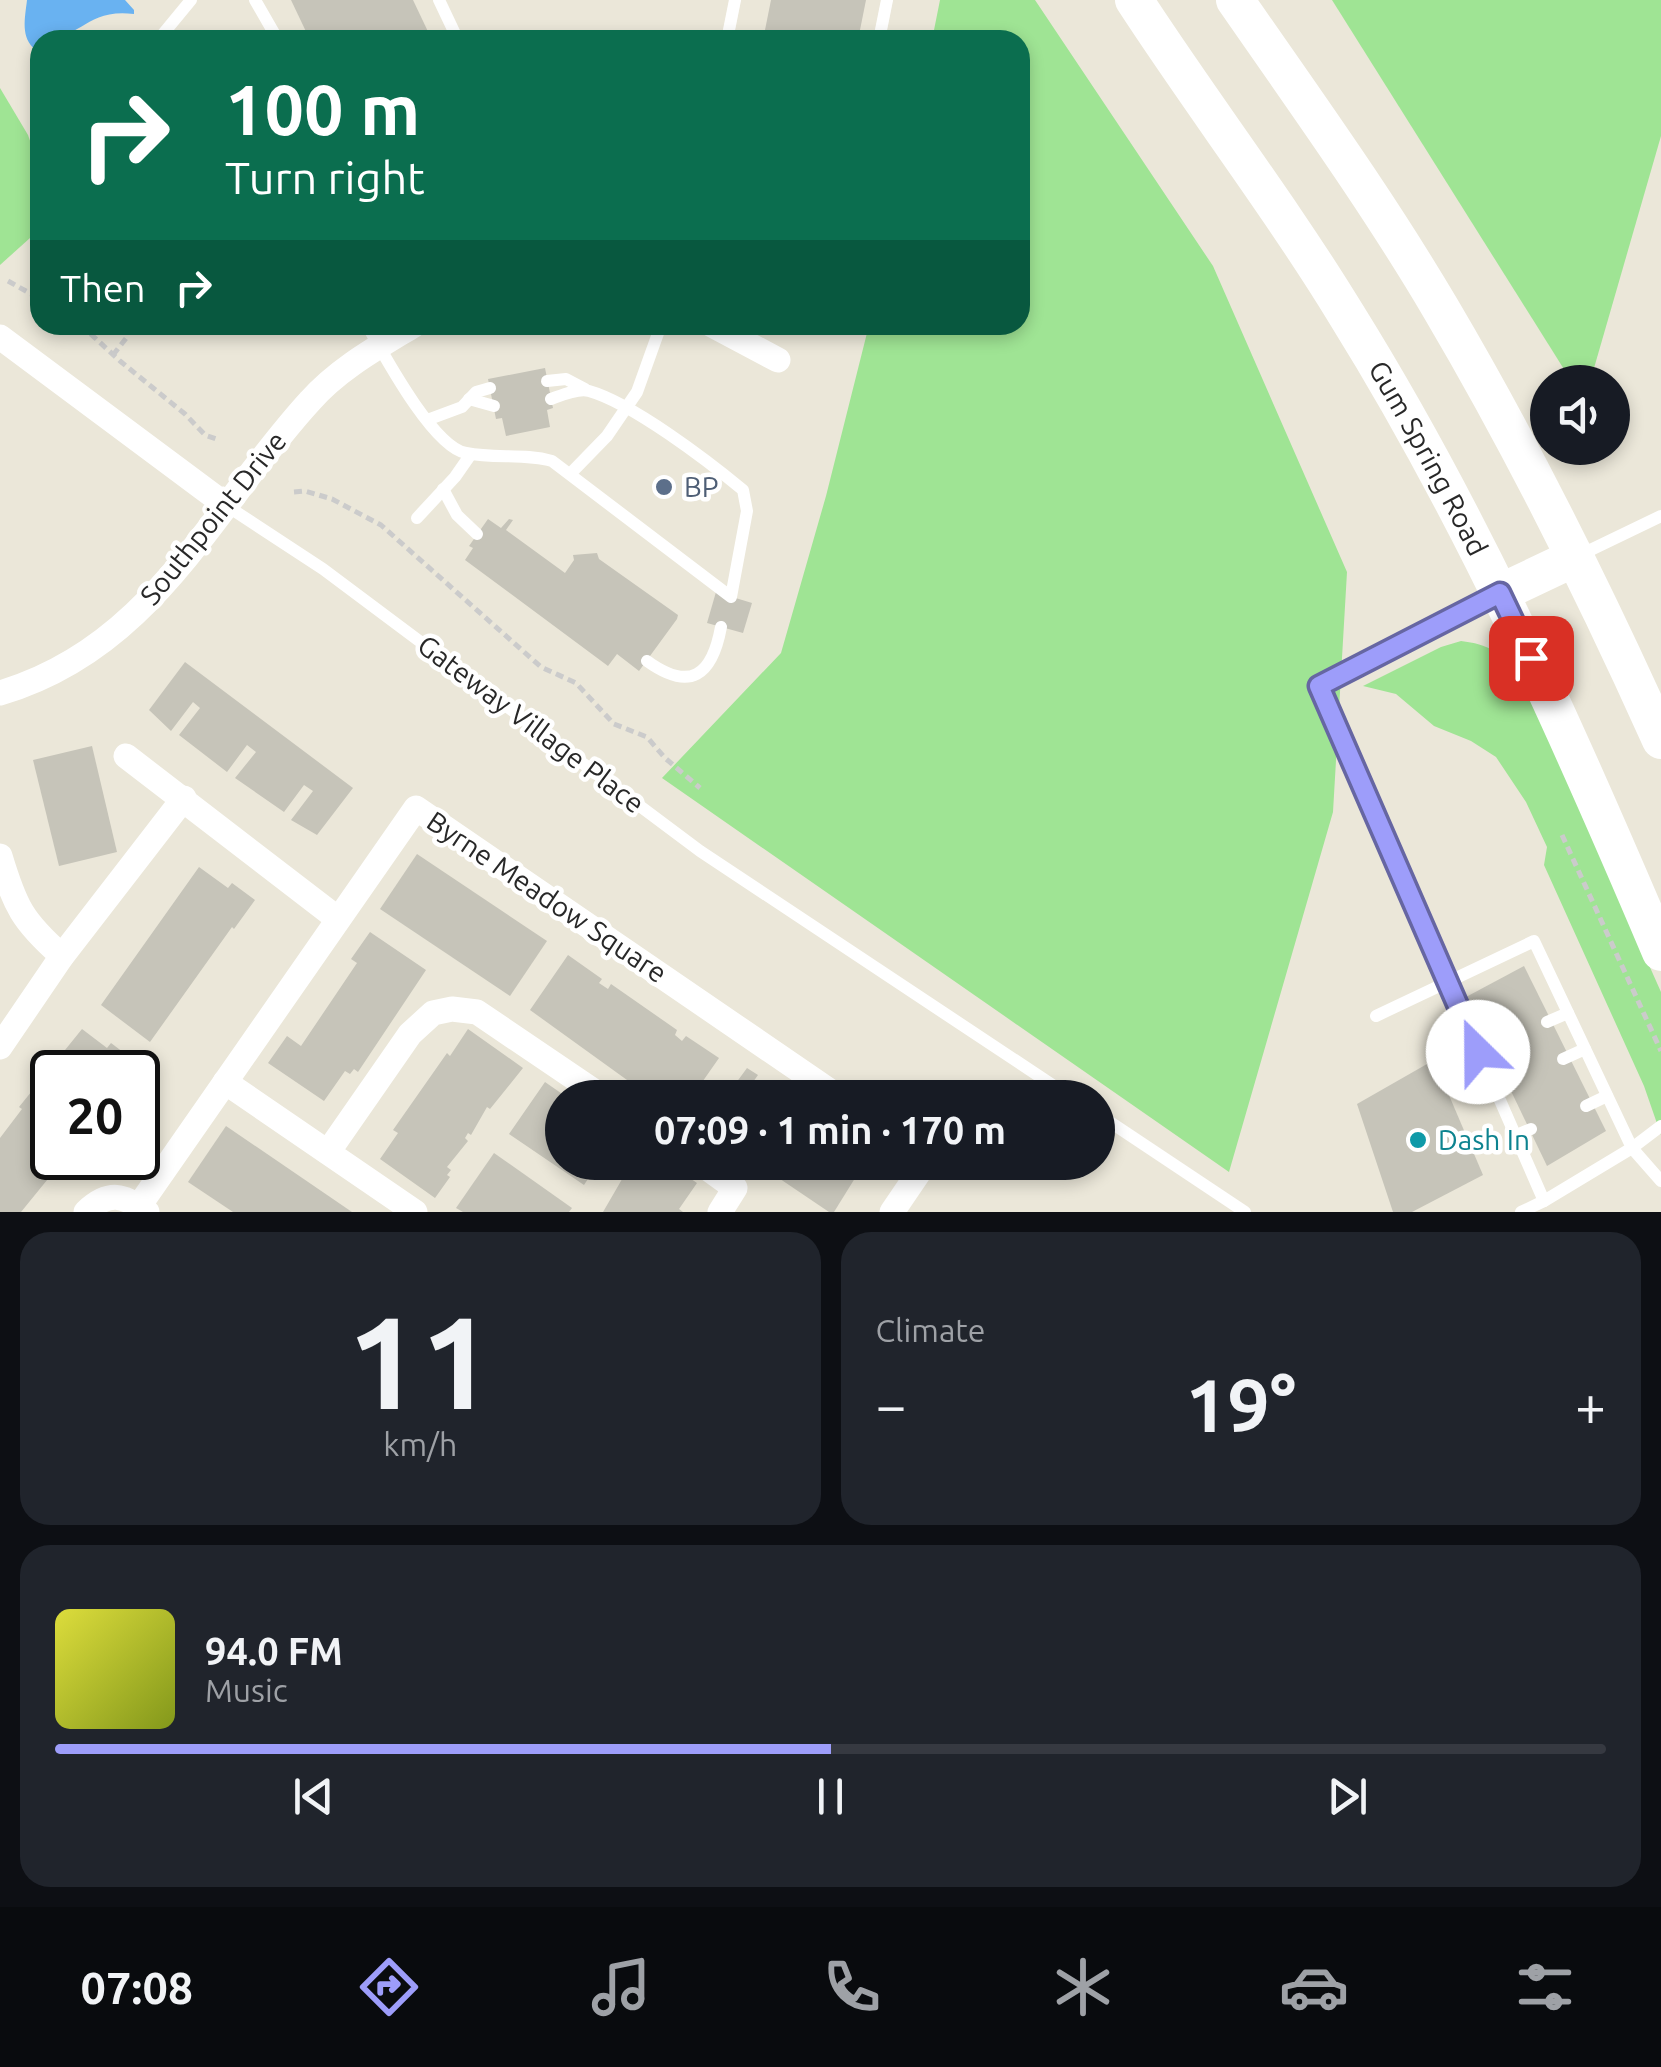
<!DOCTYPE html>
<meta charset="utf-8">
<style>
body{margin:0;font-family:Ubuntu,sans-serif;background:#20242c;color:#f1f3f6;height:100vh;display:flex;flex-direction:column;font-size:38px;white-space:nowrap}
*{box-sizing:border-box;margin:0}
p{font-size:32px;color:#9ea1a6}
.icon{flex:none;width:55px;height:55px;fill:none;stroke:currentColor;stroke-width:2;stroke-linecap:round;stroke-linejoin:round}
.map{position:relative;height:1212px;overflow:hidden}
.details{display:flex;flex-direction:column;gap:20px;padding:20px;background:#0d0f14;flex:1}
.details>*{flex:none}
.banner{position:absolute;left:30px;top:30px;width:1000px;height:305px;border-radius:30px;box-shadow:0 5px 15px #0003;background:#0b6e4f;color:#fff;overflow:hidden}
.fabs{position:absolute;left:1530px;top:365px;display:grid;gap:20px}
.fabs a{display:grid;place-items:center;width:100px;height:100px;border-radius:50%;background:#171b24;box-shadow:0 5px 15px #0003;font-size:50px}
.speed{position:absolute;left:30px;top:1050px;display:flex;gap:20px;font-size:50px;font-weight:700;text-align:center}
.speed>*{display:grid;place-content:center;width:130px;height:130px;border-radius:50%;background:#171b24;box-shadow:0 5px 15px #0003;line-height:1}
.speed .limit{border:5px solid #111;border-radius:15px;background:#fff;color:#111}
.pin{position:absolute;display:grid;place-items:center;width:85px;height:85px;color:#fff;margin:-42px;border-radius:20px;box-shadow:0 5px 15px #0006}
.me{position:absolute;width:110px;margin:-55px;rotate:337deg;stroke-linejoin:round;filter:drop-shadow(0 0 8px #0008)}
.turn{display:flex;align-items:center;gap:35px;height:210px;padding:0 30px;font-size:45px}
.turn .icon{width:130px;height:130px;stroke-width:2.5}
.turn b{display:block;font-size:70px;line-height:85px}
.then{display:flex;align-items:center;height:95px;padding:0 30px;background:#0003;gap:20px;font-size:38px}
.big{font-size:75px;font-weight:600;line-height:1.1}
.details .card{flex:1;display:flex;flex-direction:column;justify-content:center;gap:15px;min-width:0;padding:0 35px;border-radius:30px;background:#20242c}
.details .dial{align-items:center;gap:0}
.dial b{font-size:130px;line-height:1}
.song{display:flex;align-items:center;gap:30px}
.cover{width:120px;height:120px;border-radius:15px;background:linear-gradient(135deg,hsl(60 70% 55%),hsl(70 70% 35%))}
.played{height:10px;border-radius:5px;background:linear-gradient(90deg,#9d9dfa 50%,#363941 50%)}
.keys{display:flex;justify-content:space-around;direction:ltr}
.heat{display:flex;justify-content:space-between;align-items:center;font-size:55px;direction:ltr}
.details .tiles{flex:1;display:grid;gap:20px;grid-template-columns:1fr 1fr}
.card:last-child{grid-column:span 2}
.trip{position:absolute;left:545px;top:1080px;width:570px;height:100px;border-radius:50px;background:#171b24;box-shadow:0 5px 15px #0003;font-weight:600;line-height:100px;text-align:center}
.tabs{display:flex;height:160px;justify-content:space-around;align-items:center;background:#090b0e;color:#9ea1a6}
.tabs .icon{width:70px;height:70px}
.tabs .selected{color:#9d9dfa}
.tabs b{font-size:45px;color:#f1f3f6}
.map>svg:first-child{display:block}
</style>
<div class="map">
<svg width="1661" height="1212" viewBox="0 0 1661 1212">
<rect width="100%" height="100%" fill="#ebe7d9"/>
<!-- green -->
<g fill="#9fe494">
<path d="M940,0H1035L1213,266L1347,572L1333,812L1229,1172L662,778L781,653L826,496L869,325H1020V40H932Z"/>
<path d="M1332,0H1661V136L1590,382H1572Z"/>
<path d="M0,88L28,135L40,169V222L30,238L0,265Z"/>
<path d="M1461,641C1488,644 1502,653 1519,673L1661,992V1135L1644,1086L1544,865L1547,847L1526,802L1496,757L1471,741L1434,726L1396,694L1363,686L1441,647Z"/>
</g>
<!-- water -->
<path fill="#69b2f1" d="M27,0H125L134,10V14C85,8 82,40 40,40V50H36C20,38 25,18 27,0Z"/>
<!-- building -->
<g fill="#c6c4b9">
<path d="M291,0H413L432,40H310Z"/>
<path d="M771,0H866L858,40H763Z"/>
<path d="M545,368L553,408L547,410L550,427L506,436L502,418L496,419L488,379Z"/>
<path d="M488,519L501,528L509,519L513,520L506,530L565,573L574,560L573,555L597,553L599,559L678,615L677,619L639,671L617,654L608,666L465,560L473,548L469,546Z"/>
<path d="M716,592L752,603L743,633L707,623Z"/>
<path d="M185,662L353,788L317,835L291,820L313,791L304,785L284,812L235,778L256,752L247,745L227,772L179,735L200,708L193,702L171,731L149,710Z"/>
<path d="M92,746L117,852L59,866L33,760Z"/>
<path d="M417,854L547,941L510,996L380,909Z"/>
<path d="M199,867L228,888L232,883L255,900L234,929L232,927L150,1042L101,1005Z"/>
<path d="M370,932L426,970L358,1072L354,1069L350,1074L345,1071L324,1101L268,1063L287,1036L301,1046L357,963L351,959Z"/>
<path d="M568,955L602,979L599,983L608,989L611,984L677,1030L675,1035L682,1041L686,1036L719,1058L691,1098H652L530,1010Z"/>
<path d="M1524,966L1606,1131L1547,1166L1466,997Z"/>
<path d="M82,1029L107,1048L111,1043L136,1062L127,1072H52V1158H65L21,1212H0V1138L22,1109L19,1107Z"/>
<path d="M468,1029L523,1068L490,1109L487,1107L471,1135L468,1133L465,1138L468,1141L447,1167L451,1170L447,1175L450,1177L435,1198L380,1159L398,1133L393,1130L447,1053L450,1056Z"/>
<path d="M1434,1060L1483,1175L1412,1212H1393L1357,1104Z"/>
<path d="M747,1068L758,1075L753,1082L766,1091L771,1083L784,1093L782,1098H725Z"/>
<path d="M545,1082L568,1098H562V1162H599L584,1185L509,1134Z"/>
<path d="M226,1126L352,1212H233L188,1182Z"/>
<path d="M494,1153L572,1208L569,1212H463L456,1208Z"/>
<path d="M632,1162H666L697,1183L679,1209L683,1212H603Z"/>
<path d="M755,1162H865L834,1212H829Z"/>
</g>
<g fill="none" stroke-linecap="round" stroke-linejoin="round">
<!-- path -->
<g stroke="#cbcbcb" stroke-width="5" stroke-dasharray="8 5" stroke-linecap="butt">
<path d="M8,281L40,299"/>
<path d="M81,325L120,361L185,414L205,435L219,440"/>
<path d="M113,355L127,337L122,325"/>
<path d="M294,492L305,491L332,499L381,525L541,667L576,683L614,724L647,737L665,758L700,788"/>
<path d="M1562,835L1661,1051"/>
<path d="M1025,1162L1044,1177"/>
</g>
<!-- lane -->
<g stroke="#fff" stroke-width="12">
<path d="M255,0L278,40"/>
<path d="M439,0L458,40"/>
<path d="M158,40L191,0"/>
<path d="M727,40L735,0"/>
<path d="M879,40L887,0"/>
<path d="M367,325C384,355 433,447 466,453C495,459 524,453 552,461L731,597L747,511L743,490C708,461 632,403 589,391C578,388 562,395 551,399"/>
<path d="M547,381L566,379L585,389"/>
<path d="M469,399L494,406"/>
<path d="M427,420L462,407L476,392L490,388"/>
<path d="M571,473L607,436L637,392L661,325"/>
<path d="M443,489L457,515L477,534"/>
<path d="M227,506L323,569L700,851L1072,1098"/>
<path d="M417,518L455,477L471,454"/>
<path d="M1578,556L1661,516"/>
<path d="M1498,594L1319,686L1544,1201L1521,1212"/>
<path d="M647,661C690,692 712,676 721,627"/>
<path d="M1376,1016L1534,941L1632,1148L1544,1201"/>
<path d="M1547,1022L1568,1013"/>
<path d="M1477,1052L1492,1046"/>
<path d="M1563,1059L1585,1049"/>
<path d="M1493,1089L1507,1083"/>
<path d="M1586,1106L1607,1096"/>
<path d="M1098,1114L1245,1212"/>
<path d="M1661,1126L1632,1148L1661,1181"/>
<path d="M1514,1136L1531,1129"/>
</g>
<!-- street -->
<g stroke="#fff" stroke-width="25">
<path d="M712,325L778,360"/>
<path d="M0,337L227,506"/>
<path d="M0,693C153,648 211,509 310,401C338,369 378,347 414,325"/>
<path d="M126,756L338,919"/>
<path d="M0,856C15,906 22,921 62,956"/>
<path d="M0,1047L62,956L184,798"/>
<path d="M225,1082L415,1212"/>
<path d="M328,1152L410,1034L433,1013L452,1009L477,1012L604,1098"/>
<path d="M699,1162L735,1188L720,1212"/>
<path d="M139,1206L416,808L840,1098"/>
<path d="M86,1212C109,1190 124,1195 147,1212"/>
<path d="M892,1212L926,1162"/>
</g>
<!-- secondary -->
<g stroke="#fff" stroke-width="38">
<path id="s1" d="M1134,0C1203,106 1280,206 1346,314C1472,516 1568,733 1661,952"/>
<path d="M1235,0C1305,101 1378,202 1441,309C1523,448 1595,593 1661,740"/>
<path d="M1500,593L1576,557"/>
</g>
</g>
<g fill="none" stroke-linecap="round" stroke-linejoin="round">
<!-- route casing -->
<g stroke="#6666a2" stroke-width="25">
<path id="route" d="M1478,1052L1319,686L1500,593L1531,658"/>
</g>
<!-- route -->
<use href="#route" stroke="#9d9dfa" stroke-width="18"/>
</g>
<!-- markers -->
<circle fill="#5c6f8a" stroke="#fff" stroke-width="4" cx="664" cy="487" r="10"/>
<circle fill="#0f9aa8" stroke="#fff" stroke-width="4" cx="1418" cy="1140" r="10"/>
<g text-anchor="middle" stroke-width="9" stroke-linejoin="round" paint-order="stroke">
<!-- street labels -->
<g font-size="28" fill="#282828" stroke="#fff">
<text dy="10" stroke="none"><textPath href="#s1" startOffset="545">Gum Spring Road</textPath></text>
<text transform="translate(213 518) rotate(-51)" y="10">Southpoint Drive</text>
<text transform="translate(531 724) rotate(37)" y="10">Gateway Village Place</text>
<text transform="translate(547 897) rotate(34)" y="10">Byrne Meadow Square</text>
</g>
<!-- service labels -->
<g font-size="28" fill="#4e5e75" stroke="#fff" text-anchor="start">
<text x="684" y="497">BP</text>
</g>
<!-- culture labels -->
<g font-size="28" fill="#0d838f" stroke="#fff" text-anchor="start">
<text x="1438" y="1150">Dash In</text>
</g>
</g>
</svg>
<div class="fabs">
<a><svg class="icon" aria-label="sound" viewBox="0 0 24 24"><path d="M4 9h4l5-4v14l-5-4H4zM17 9q2 3 0 6"/></svg></a>
</div>
<div class="speed"><div class="limit">20</div></div>
<div class="pin" style="left:1531px;top:658px;background:#d93025"><svg class="icon" aria-label="arrive" viewBox="0 0 24 24"><path d="M6 21V4h12l-3 4 3 4H6"/></svg></div>
<svg class="me" style="left:1478px;top:1052px" viewBox="-20 -20 40 40"><circle r="19" fill="#fff"/><path d="M0-13L10 11 0 6-10 11z" fill="#9d9dfa"/></svg>
<div class="trip">07:09 · 1 min · 170 m</div>
<div class="banner">
<div class="turn"><svg class="icon" aria-label="right" viewBox="0 0 24 24"><path d="M7 20v-9h11M14 6l5 5-5 5"/></svg><div><b>100 m</b>Turn right</div></div>
<div class="then">Then<svg class="icon" aria-label="right" viewBox="0 0 24 24"><path d="M7 20v-9h11M14 6l5 5-5 5"/></svg></div>
</div>
</div>
<section class="details">
<div class="tiles">
<div class="card dial"><b>11</b><p>km/h</p></div>
<div class="card"><p>Climate</p>
<div class="heat"><a>−</a><b class="big">19°</b><a>+</a></div>
</div>
<div class="card">
<div class="song"><i class="cover"></i><div><b>94.0 FM</b><p>Music</p></div></div>
<div class="played"></div>
<div class="keys"><svg class="icon" aria-label="previous" viewBox="0 0 24 24"><path d="M18 5L8 12l10 7zM5 5v14"/></svg><svg class="icon" aria-label="pause" viewBox="0 0 24 24"><path d="M8 5v14M16 5v14"/></svg><svg class="icon" aria-label="next" viewBox="0 0 24 24"><path d="M6 5l10 7-10 7zM19 5v14"/></svg></div>
</div>
</div>
</section>
<nav class="tabs">
<b>07:08</b>
<svg class="icon selected" aria-label="directions" viewBox="0 0 24 24"><path d="M12 3l9 9-9 9-9-9zM9 14v-3h6M13 9l2 2-2 2"/></svg>
<svg class="icon" aria-label="music" viewBox="0 0 24 24"><path d="M9 18V5l10-2v13"/><circle cx="6" cy="18" r="3"/><circle cx="16" cy="16" r="3"/></svg>
<svg class="icon" aria-label="phone" viewBox="0 0 24 24"><path d="M5 4h4l2 5-3 2q2 4 5 5l2-3 5 2v4C11 20 4 13 5 4z"/></svg>
<svg class="icon" aria-label="climate" viewBox="0 0 24 24"><path d="M12 3v18M4 7l16 10M4 17L20 7"/></svg>
<svg class="icon" aria-label="car" viewBox="0 0 24 24"><path d="M5 17H2v-5l4-1 3-4h7l3 4 3 1v5h-3M9 17h6M6 11h13"/><circle cx="7" cy="17" r="2"/><circle cx="17" cy="17" r="2"/></svg>
<svg class="icon" aria-label="filters" viewBox="0 0 24 24"><path d="M4 7h16M4 17h16"/><circle cx="9" cy="7" r="2"/><circle cx="15" cy="17" r="2"/></svg>
</nav>
